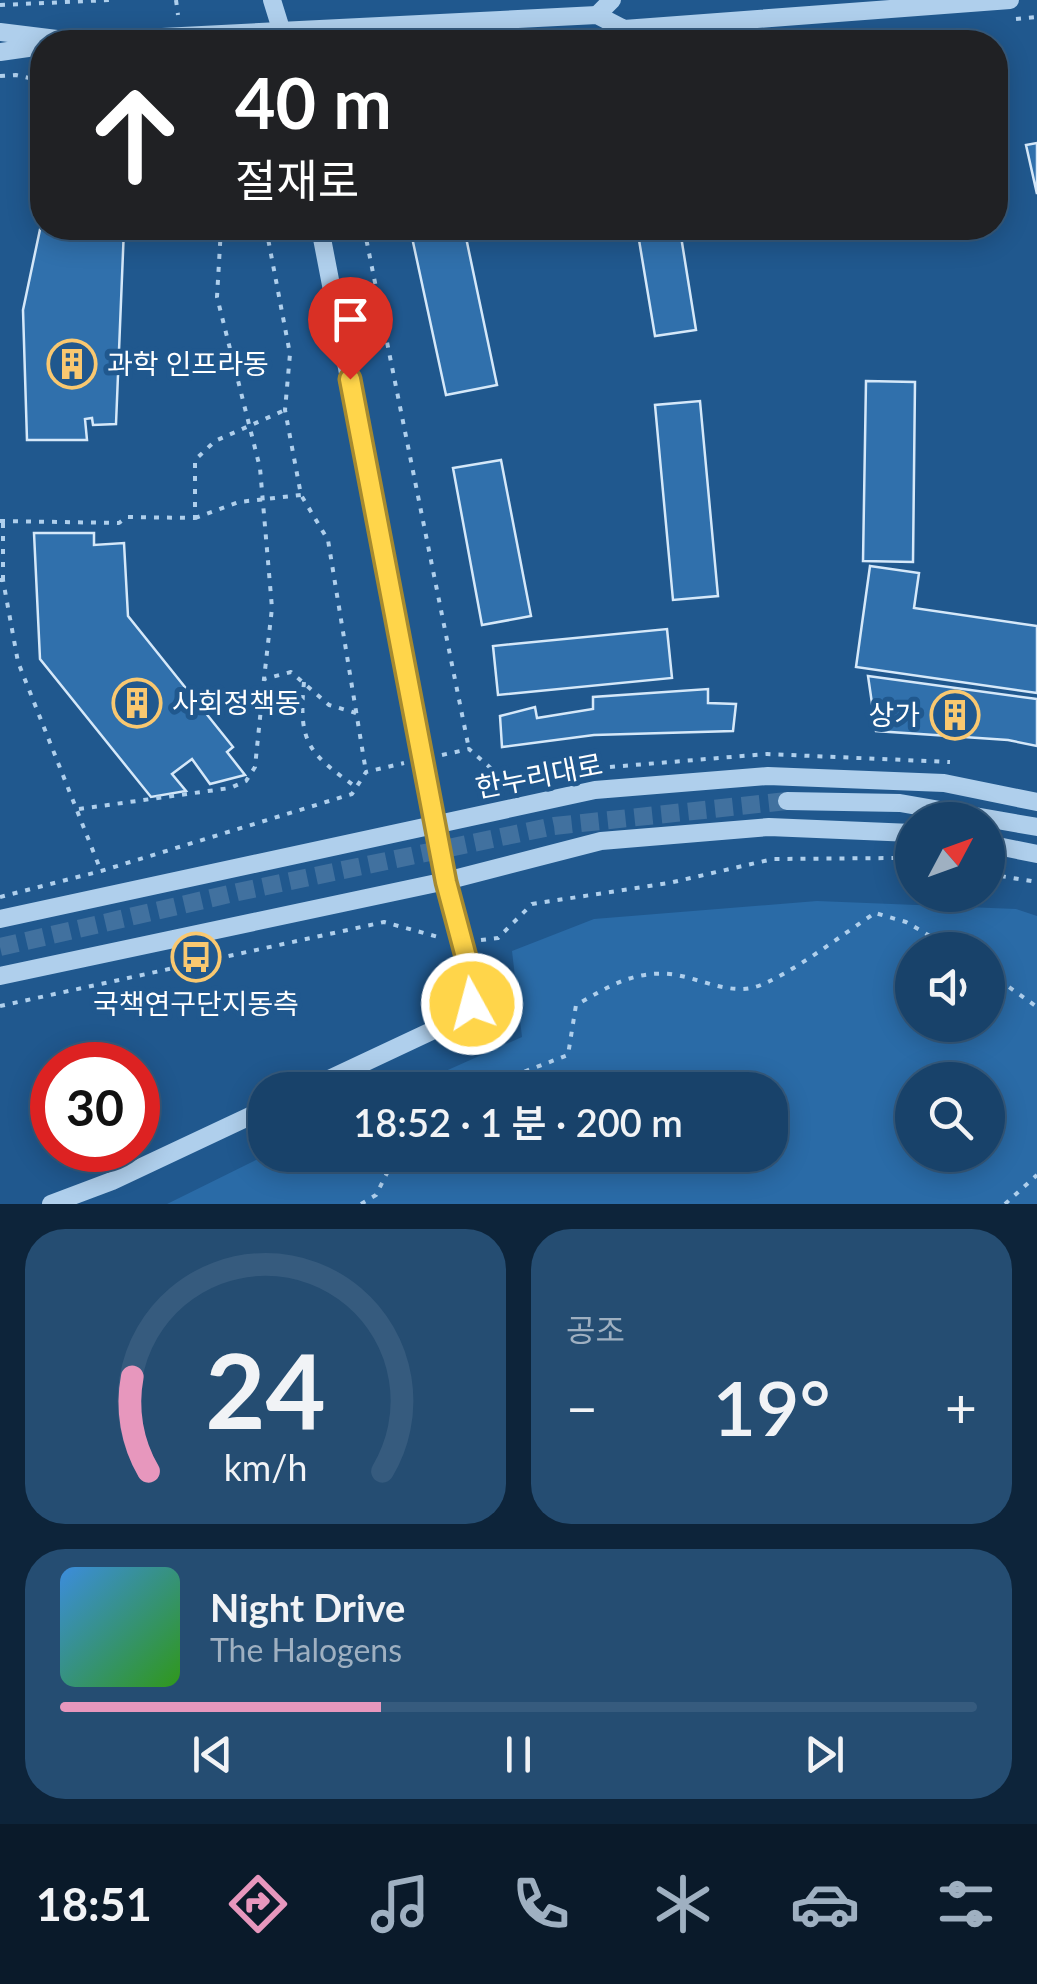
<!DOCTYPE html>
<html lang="ko">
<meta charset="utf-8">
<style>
body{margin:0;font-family:Lato,"Noto Sans KR",sans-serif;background:#254d72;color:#f1f3f6;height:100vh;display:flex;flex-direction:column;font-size:38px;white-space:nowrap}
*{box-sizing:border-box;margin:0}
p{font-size:32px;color:#9fb0c1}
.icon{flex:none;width:55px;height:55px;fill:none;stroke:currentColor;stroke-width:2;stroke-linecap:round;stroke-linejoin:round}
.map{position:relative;height:1204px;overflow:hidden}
.panel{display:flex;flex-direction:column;gap:25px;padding:25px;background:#0d243a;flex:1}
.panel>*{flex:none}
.banner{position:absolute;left:30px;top:30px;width:978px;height:210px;border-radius:40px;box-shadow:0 5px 25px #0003,0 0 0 2px #365b7e;background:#202124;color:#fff;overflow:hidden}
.needle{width:65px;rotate:49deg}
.controls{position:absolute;left:895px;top:802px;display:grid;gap:20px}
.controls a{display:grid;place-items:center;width:110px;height:110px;border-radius:50%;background:#18426a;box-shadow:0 5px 25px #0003,0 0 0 2px #365b7e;font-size:50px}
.speed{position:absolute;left:30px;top:1042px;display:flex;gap:20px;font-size:50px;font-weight:700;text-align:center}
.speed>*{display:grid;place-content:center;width:130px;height:130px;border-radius:50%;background:#18426a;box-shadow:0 5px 25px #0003,0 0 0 2px #365b7e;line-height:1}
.speed .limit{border:15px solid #d22;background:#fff;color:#111}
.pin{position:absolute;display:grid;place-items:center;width:85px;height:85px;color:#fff;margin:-102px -42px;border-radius:50% 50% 50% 0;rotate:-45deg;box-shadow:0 0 10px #0007}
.pin .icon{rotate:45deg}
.me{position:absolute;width:110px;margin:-55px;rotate:353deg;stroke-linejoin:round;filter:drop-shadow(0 0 8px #0008)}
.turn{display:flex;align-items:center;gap:35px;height:210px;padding:0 40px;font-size:45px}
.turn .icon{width:130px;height:130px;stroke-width:2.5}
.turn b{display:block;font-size:70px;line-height:85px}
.big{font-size:75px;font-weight:600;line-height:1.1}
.panel .card{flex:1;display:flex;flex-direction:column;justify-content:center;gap:15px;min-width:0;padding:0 35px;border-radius:40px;background:#254d72}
.panel .dial{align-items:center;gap:0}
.dial svg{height:260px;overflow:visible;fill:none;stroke:#365b7e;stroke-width:7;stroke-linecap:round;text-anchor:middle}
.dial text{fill:#f1f3f6;stroke:none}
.song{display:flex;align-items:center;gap:30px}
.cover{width:120px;height:120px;border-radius:15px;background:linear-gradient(135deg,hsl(210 70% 55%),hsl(110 70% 35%))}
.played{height:10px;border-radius:5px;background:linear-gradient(90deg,#e797bd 35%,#365b7e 35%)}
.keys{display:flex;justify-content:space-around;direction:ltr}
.heat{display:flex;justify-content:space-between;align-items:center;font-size:55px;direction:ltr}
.panel .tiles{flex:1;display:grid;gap:25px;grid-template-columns:1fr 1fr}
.card:last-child{grid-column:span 2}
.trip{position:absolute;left:248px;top:1072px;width:540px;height:100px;border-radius:40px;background:#18426a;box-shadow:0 5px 25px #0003,0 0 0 2px #365b7e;font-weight:600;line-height:100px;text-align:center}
.menu{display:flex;height:160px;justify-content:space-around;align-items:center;background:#0a1a2a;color:#9fb0c1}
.menu .icon{width:70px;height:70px}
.menu .active{color:#e797bd}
.menu b{font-size:45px;color:#f1f3f6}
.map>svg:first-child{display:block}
</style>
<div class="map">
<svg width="1037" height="1204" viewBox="0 0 1037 1204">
<rect width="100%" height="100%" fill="#20588e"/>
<!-- green -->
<path fill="#2a6ba7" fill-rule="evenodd" d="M817,901L1016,909L1037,916V1204H167L266,1155H770V1090H403L522,1037L512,951L594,919ZM912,950H988V1025H912ZM912,1080H988V1155H912Z"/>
<!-- building -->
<g fill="#3070ac" stroke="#d5e8f9" stroke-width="2.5">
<path d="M998,108L1001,149H995V109Z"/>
<path d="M1037,143V194L1026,145Z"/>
<path d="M42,220V228H124L116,424L93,425L92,418L85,419L87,440H27L23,310Z"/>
<path d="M410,228H464L497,385L446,395Z"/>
<path d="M637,228H700L680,230L696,330L655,336Z"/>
<path d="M866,381L915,382L913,562L863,561Z"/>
<path d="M700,401L718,596L673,600L655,405Z"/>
<path d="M501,460L531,616L482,625L453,468Z"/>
<path d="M34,533H94V545L124,543L128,616L233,747L227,752L245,775L210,784L192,759L172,774L186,791L151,797L40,659Z"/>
<path d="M870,566L919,573L914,608L1037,626V693L856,667Z"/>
<path d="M667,629L672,678L498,695L493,646Z"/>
<path d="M868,676L1037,699V746L1008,740L876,731Z"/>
<path d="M708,689V703L736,704L733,731L594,735L502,747L500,716L535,707L537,718L593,709V697Z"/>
</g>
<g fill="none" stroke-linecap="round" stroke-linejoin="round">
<!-- minor-tunnel -->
<path stroke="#41719f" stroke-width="18" stroke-dasharray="18 9" stroke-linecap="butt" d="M0,947L238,892L554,826L787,801"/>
<!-- path -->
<g stroke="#afcfec" stroke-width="4" stroke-dasharray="5 8" stroke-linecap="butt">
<path d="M176,0L178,15"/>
<path d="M0,5L110,0"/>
<path d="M1016,19L1037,17"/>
<path d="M0,76L16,75L42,81"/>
<path d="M221,228L217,297L260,468L272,608L264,679L291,672L329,705L356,713"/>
<path d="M266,228L290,354L285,410L301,495L328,540L366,772"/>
<path d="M364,228L469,749"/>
<path d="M195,518L239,502L301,495"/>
<path d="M0,521L119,523L127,517L195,518V460L215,441L285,410"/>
<path d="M0,580H3L18,662L101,871"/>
<path d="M3,580V521"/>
<path d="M304,682C298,742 308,753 356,787"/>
<path d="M442,755L469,749L503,779L591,769"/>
<path d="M610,767L767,754L950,762"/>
<path d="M79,809L230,788L246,781L255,767L264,679"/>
<path d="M988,874L1037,882"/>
<path d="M0,897L101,871L352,794L366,772L404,763"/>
<path d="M481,940L498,938L532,904L669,883L773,859L896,858L912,861"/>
<path d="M988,972L1037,1007"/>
<path d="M0,1006L384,922L442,938"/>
<path d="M476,1090L568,1055L576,1005C608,987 632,971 670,974C697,977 728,995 755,987C786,978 846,932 875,913L906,922L954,950"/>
<path d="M361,1204L376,1195L396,1155"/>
<path d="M1005,1204L1037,1175"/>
</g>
<!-- minor -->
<g stroke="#afcfec" stroke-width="18">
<path d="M272,0L285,42"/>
<path d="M597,15L612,0"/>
<path d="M0,32L73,41"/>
<path d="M63,42L597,15L624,29L1010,0"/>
<path d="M0,52L42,46"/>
<path d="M787,801L900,803L1037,827"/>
<path d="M988,844L1037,854"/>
<path d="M0,919L595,790L768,776L944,783L1037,802"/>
<path d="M0,976L446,881L601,841L769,827L912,833"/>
<path d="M306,1090L457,1019L472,1004L474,987L446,881L320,228"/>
<path d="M51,1204L112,1181L265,1109"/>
</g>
</g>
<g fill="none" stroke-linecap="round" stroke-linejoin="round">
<!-- route casing -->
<g stroke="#a68a30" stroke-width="25">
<path id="route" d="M350,379L446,882L474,987L472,1004"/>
</g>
<!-- route -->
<use href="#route" stroke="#ffd54a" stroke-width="18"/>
</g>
<!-- icons -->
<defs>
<g id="building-ring" transform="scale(2.5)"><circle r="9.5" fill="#20588e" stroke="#f9c870" stroke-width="1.5"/><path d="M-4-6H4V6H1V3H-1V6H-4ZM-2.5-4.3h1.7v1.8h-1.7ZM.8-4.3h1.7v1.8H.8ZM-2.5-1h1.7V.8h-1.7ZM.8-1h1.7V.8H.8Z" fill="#f9c870"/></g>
<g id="bus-ring" transform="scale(2.5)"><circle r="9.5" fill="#20588e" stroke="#f9c870" stroke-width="1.5"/><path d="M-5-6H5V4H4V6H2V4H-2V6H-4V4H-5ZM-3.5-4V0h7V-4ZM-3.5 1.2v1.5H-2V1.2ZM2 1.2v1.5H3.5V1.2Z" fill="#f9c870"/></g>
</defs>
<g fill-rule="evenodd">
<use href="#building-ring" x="72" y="364"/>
<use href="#building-ring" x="137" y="703"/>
<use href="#building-ring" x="955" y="715"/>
<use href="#bus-ring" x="196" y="957"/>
</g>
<g text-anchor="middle" stroke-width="10" stroke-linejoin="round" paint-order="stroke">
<!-- poi labels -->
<g font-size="28" fill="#fff" stroke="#20588e" text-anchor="start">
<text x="107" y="374">과학 인프라동</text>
<text x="172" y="713">사회정책동</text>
<text x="920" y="725" text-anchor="end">상가</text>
<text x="196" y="1014" text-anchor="middle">국책연구단지동측</text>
</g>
<!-- street labels -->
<g font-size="28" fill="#fff" stroke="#20588e">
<text transform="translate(539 776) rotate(-11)" y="10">한누리대로</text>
</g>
</g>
</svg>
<div class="controls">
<a><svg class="needle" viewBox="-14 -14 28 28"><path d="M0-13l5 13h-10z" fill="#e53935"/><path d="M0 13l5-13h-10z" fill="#9fb0c1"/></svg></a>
<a><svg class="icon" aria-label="sound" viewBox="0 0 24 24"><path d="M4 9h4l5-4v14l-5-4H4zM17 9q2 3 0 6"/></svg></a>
<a><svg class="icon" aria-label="search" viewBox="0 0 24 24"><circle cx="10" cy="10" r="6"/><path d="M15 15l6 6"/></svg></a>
</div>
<div class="speed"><div class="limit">30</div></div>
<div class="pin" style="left:350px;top:379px;background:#d93025"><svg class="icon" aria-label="arrive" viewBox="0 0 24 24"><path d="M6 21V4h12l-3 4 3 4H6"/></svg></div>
<svg class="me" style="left:472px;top:1004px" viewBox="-20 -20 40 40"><circle r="17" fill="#ffd54a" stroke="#fff" stroke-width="3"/><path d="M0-11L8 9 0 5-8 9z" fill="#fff"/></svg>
<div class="trip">18:52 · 1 분 · 200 m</div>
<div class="banner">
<div class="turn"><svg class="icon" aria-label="ahead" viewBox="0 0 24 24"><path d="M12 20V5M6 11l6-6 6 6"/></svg><div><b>40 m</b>절재로</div></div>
</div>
</div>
<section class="panel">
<div class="tiles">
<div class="card dial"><svg viewBox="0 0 100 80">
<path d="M14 69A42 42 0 1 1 86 69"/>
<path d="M14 69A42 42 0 0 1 9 40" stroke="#e797bd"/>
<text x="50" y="56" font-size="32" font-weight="700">24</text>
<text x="50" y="72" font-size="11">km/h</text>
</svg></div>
<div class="card"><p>공조</p>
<div class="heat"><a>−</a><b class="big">19°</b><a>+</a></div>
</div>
<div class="card">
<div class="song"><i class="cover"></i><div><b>Night Drive</b><p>The Halogens</p></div></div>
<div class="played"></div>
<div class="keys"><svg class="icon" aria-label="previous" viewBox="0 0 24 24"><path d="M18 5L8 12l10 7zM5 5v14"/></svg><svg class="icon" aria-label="pause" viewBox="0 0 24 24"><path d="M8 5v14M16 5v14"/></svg><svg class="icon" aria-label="next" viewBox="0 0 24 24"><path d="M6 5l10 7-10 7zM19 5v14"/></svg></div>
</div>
</div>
</section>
<nav class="menu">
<b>18:51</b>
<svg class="icon active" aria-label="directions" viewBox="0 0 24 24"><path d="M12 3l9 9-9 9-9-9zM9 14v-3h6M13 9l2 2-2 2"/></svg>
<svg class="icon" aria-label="music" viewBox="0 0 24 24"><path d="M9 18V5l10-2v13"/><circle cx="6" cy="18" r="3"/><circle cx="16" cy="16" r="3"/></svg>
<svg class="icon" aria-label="phone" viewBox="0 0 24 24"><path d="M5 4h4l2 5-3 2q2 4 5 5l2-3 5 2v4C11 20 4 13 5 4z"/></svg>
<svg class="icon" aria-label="climate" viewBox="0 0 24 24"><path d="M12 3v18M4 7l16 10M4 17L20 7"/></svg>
<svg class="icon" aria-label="car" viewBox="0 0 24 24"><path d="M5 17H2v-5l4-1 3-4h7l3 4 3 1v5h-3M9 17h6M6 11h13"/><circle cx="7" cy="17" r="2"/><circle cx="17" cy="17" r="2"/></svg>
<svg class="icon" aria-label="filters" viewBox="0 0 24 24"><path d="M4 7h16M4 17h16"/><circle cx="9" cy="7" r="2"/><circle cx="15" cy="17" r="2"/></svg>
</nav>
